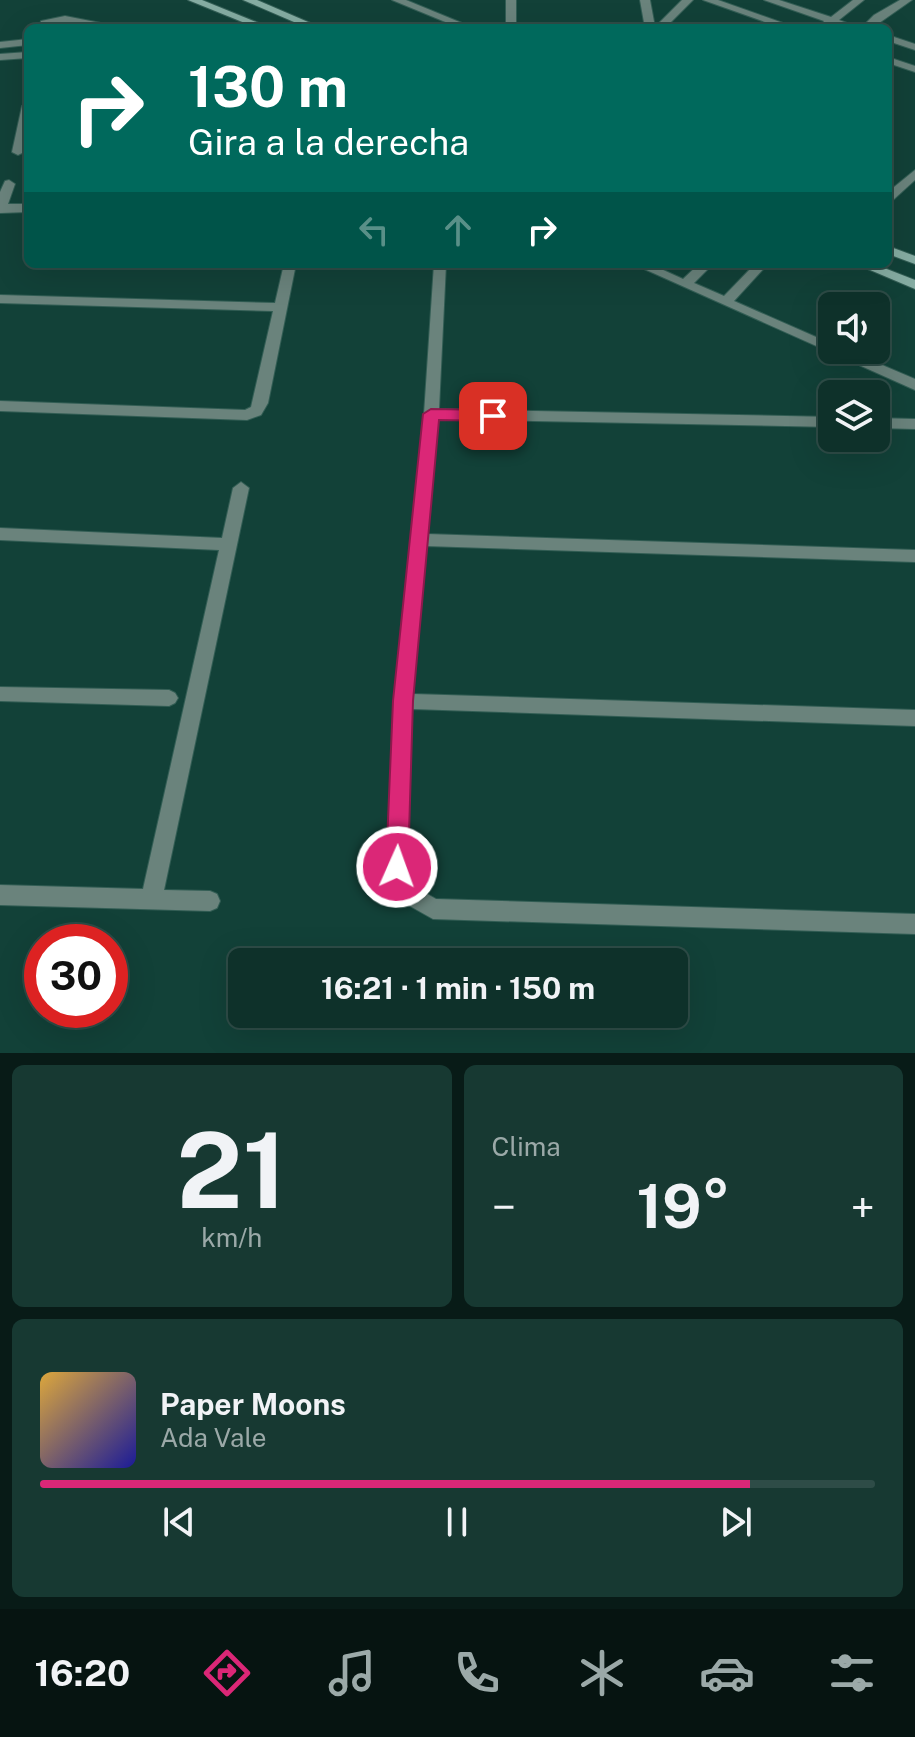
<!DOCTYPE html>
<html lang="es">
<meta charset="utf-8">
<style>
body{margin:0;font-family:"Public Sans",sans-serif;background:#173932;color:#f1f3f6;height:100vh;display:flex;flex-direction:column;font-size:30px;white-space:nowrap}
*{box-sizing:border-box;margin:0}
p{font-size:26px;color:#9ba9a8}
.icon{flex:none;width:44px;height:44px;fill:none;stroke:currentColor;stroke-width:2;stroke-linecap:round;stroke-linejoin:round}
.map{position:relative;height:1053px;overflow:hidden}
.side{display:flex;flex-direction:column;gap:12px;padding:12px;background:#081b17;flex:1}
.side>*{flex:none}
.hud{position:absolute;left:24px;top:24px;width:868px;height:244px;border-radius:12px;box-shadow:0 8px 32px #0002,0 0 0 2px #2e4c47;background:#00695c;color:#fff;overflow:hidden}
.tools{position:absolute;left:818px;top:292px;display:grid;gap:16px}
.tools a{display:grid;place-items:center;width:72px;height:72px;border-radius:12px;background:#0e312a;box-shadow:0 8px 32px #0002,0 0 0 2px #2e4c47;font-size:40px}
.speed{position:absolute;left:24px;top:924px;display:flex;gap:16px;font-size:40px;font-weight:700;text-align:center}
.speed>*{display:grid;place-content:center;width:104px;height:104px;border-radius:50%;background:#0e312a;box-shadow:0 8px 32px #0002,0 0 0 2px #2e4c47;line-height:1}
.speed .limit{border:12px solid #d22;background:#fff;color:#111}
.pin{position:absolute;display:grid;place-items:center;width:68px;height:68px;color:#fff;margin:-34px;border-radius:16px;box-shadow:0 4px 12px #0006}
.me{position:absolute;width:88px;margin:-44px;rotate:2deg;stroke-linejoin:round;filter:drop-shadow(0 0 6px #0008)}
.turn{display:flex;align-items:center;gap:28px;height:168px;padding:0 32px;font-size:36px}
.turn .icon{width:104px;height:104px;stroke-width:2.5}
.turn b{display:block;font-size:56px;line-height:68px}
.lanes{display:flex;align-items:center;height:76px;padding:0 32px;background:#0003;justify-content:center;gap:40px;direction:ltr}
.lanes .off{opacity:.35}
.big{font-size:60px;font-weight:700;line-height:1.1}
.side .card{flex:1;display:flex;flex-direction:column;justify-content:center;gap:12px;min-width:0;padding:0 28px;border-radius:12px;background:#173932}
.side .dial{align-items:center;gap:0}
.dial b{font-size:104px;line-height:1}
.song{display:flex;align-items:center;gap:24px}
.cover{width:96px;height:96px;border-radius:12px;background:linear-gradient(135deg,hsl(40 70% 55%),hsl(240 70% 35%))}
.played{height:8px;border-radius:4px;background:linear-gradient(90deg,#db2777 85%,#2e4c47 85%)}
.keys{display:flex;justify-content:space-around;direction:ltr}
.heat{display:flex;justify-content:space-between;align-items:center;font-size:44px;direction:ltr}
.side .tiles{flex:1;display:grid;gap:12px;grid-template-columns:1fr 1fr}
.card:last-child{grid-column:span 2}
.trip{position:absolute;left:228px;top:948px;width:460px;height:80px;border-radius:12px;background:#0e312a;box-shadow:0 8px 32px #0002,0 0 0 2px #2e4c47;font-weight:700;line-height:80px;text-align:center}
.menu{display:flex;height:128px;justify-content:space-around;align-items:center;background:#061411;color:#9ba9a8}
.menu .icon{width:56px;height:56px}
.menu .on{color:#db2777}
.menu b{font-size:36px;color:#f1f3f6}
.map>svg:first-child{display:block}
</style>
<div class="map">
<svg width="915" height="1053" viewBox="0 0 915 1053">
<rect width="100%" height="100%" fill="#124138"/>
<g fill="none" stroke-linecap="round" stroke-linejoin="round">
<!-- street casing -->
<g stroke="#325d54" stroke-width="2">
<g id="street">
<path d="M392,0H406L474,28H460Z"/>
<rect x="506" y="0" width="10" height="28"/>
<path d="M640,0H650L655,27L682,0H693L665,28H645Z"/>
<path d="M703,0H718L797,28H782Z"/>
<path d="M764,0H779L831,17L853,0H864L839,20L860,28H845L833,24L822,27L821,25L824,21Z"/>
<path d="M900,0H912L872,28H861L874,15Z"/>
<path d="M65,16L111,25L116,28C93,28 72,21 50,25L49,28H39L41,21Z"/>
<path d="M888,35L915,44V50L888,41Z"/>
<path d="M28,39V45L0,48V42Z"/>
<path d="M28,52V58L0,60V54Z"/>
<path d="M888,57L915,66V72L888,63Z"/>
<path d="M28,103V132L24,152L18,155L12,152L22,106Z"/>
<path d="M915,170V180L893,200H888V192Z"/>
<path d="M9,180L15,184L8,204H28V212L0,213V192L5,181Z"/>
<path d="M284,264H296L268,403L261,415L247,420L0,411V401L245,410L251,407L273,311L0,303V295L275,303Z"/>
<path d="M434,264H446L439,409L832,417V427L438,419L427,534L915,550V562L426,546L413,694L915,710V726L412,709L407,867L415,887L436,899L915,914V934L433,919L401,901L387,867L394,701L424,414Z"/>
<path d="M633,264H650L683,279L699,264H713L694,283L724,296L755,264H768L734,301L832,344V350H847L915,379V390Z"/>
<path d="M876,418L915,419V429L876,428Z"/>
<path d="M241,482L249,488L164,890L210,891L217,894L220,901L217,908L210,911L0,905V885L143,889L219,550L0,540V528L222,538L233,488Z"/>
<path d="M0,687L169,690L175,693L178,698L175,703L169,706L0,701Z"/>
</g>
</g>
<!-- secondary casing -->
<g stroke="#325d54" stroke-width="2">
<g id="secondary">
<path d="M188,0H202L271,28H257Z"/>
<path d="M243,0H257L322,28H308Z"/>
<path d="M888,246L915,256V264L888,254Z"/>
<path d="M856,264H874L915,280V289Z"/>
</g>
</g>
<!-- street -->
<use href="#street" fill="#6a837c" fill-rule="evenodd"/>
<!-- secondary -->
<use href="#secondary" fill="#85aca2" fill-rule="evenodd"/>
</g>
<!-- route -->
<path fill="#db2777" stroke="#8e194d" stroke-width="2" d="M431,409L493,410L501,416L493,421L439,420L413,701L408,867L405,875L397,878L389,875L386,867L393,701L423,414Z"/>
</svg>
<div class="tools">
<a><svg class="icon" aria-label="sound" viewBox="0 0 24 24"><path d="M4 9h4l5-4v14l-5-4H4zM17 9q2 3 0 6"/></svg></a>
<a><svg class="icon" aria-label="layers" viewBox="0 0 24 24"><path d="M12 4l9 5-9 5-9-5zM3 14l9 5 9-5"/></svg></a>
</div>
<div class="speed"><div class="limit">30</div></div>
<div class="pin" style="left:493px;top:416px;background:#d93025"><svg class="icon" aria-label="arrive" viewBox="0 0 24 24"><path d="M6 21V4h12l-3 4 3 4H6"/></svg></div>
<svg class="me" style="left:397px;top:867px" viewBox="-20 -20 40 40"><circle r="17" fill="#db2777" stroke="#fff" stroke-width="3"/><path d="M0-11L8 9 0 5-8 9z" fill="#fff"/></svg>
<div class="trip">16:21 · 1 min · 150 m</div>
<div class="hud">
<div class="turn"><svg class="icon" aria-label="right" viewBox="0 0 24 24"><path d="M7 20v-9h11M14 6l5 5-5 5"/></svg><div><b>130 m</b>Gira a la derecha</div></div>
<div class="lanes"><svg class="icon off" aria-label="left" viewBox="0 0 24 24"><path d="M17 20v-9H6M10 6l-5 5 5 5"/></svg><svg class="icon off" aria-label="ahead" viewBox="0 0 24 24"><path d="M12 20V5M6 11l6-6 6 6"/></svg><svg class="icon" aria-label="right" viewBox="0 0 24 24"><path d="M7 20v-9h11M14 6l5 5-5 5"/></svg></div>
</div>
</div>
<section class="side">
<div class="tiles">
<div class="card dial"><b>21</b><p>km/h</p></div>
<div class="card"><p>Clima</p>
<div class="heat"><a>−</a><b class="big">19°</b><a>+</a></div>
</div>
<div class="card">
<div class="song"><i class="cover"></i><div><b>Paper Moons</b><p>Ada Vale</p></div></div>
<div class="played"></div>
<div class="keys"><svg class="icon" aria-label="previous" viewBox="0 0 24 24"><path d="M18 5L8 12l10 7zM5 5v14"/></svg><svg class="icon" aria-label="pause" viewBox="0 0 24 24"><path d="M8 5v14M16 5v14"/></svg><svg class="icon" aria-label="next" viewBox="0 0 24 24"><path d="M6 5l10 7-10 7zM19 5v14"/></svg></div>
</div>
</div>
</section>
<nav class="menu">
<b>16:20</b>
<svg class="icon on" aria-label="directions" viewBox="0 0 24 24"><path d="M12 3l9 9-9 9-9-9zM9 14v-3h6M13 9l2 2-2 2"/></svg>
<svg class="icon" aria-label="music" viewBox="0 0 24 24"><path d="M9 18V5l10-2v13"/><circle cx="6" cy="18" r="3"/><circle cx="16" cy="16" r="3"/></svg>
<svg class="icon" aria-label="phone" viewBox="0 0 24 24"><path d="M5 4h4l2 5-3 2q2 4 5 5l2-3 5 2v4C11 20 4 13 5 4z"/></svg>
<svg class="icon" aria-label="climate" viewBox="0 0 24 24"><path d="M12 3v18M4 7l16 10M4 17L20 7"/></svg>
<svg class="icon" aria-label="car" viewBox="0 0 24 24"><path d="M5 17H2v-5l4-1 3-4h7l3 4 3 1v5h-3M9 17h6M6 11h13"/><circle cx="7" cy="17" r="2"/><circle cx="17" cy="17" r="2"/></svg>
<svg class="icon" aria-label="filters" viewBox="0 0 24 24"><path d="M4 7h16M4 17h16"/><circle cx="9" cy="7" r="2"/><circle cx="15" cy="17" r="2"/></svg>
</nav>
